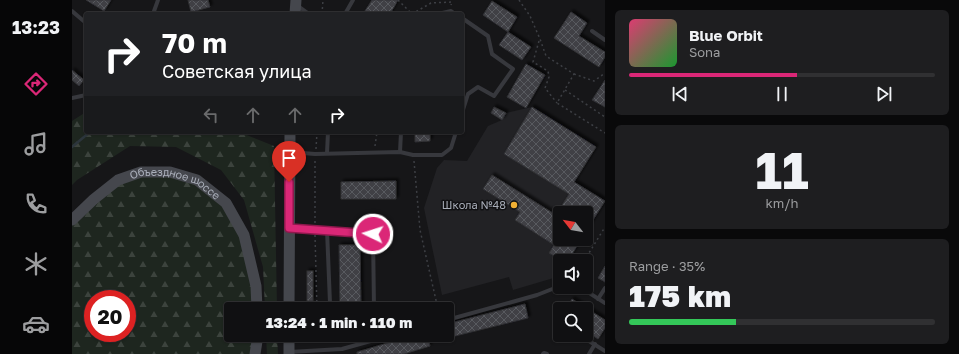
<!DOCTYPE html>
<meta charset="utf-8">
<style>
body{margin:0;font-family:"Golos Text",sans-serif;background:#1e1e20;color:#f1f3f6;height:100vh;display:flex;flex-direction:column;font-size:15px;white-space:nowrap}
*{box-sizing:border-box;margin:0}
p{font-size:13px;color:#9c9d9f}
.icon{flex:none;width:22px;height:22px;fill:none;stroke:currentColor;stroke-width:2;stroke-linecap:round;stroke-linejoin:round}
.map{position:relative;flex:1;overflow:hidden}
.sheet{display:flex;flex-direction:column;gap:10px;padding:10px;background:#09090a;width:354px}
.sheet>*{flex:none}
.banner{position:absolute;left:12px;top:12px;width:380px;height:122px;border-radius:4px;box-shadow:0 1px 3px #0004,0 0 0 1px #303032;background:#202124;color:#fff;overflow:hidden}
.needle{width:26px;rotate:301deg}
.fabs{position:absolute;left:481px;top:206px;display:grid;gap:8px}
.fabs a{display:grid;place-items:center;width:40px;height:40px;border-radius:4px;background:#101012;box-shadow:0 1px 3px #0004,0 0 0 1px #303032;font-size:20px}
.speed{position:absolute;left:12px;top:290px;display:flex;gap:8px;font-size:20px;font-weight:700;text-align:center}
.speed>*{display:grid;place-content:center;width:52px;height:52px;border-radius:50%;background:#101012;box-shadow:0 1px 3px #0004,0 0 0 1px #303032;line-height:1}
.speed .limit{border:6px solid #d22;background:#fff;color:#111}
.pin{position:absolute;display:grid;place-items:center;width:34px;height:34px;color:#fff;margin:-41px -17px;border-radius:50% 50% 50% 0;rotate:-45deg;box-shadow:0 0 4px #0007}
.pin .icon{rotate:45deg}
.me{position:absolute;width:44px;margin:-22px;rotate:274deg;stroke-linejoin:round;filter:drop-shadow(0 0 3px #0008)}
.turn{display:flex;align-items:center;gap:14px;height:84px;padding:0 12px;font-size:18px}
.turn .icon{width:52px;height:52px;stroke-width:2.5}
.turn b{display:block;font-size:28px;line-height:34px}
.lanes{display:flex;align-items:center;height:38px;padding:0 12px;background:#0003;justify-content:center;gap:20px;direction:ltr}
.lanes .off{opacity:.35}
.big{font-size:30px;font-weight:800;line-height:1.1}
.sheet .card{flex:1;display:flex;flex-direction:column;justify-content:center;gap:6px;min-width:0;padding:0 14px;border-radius:6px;background:#1e1e20}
.sheet .dial{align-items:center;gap:0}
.dial b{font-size:52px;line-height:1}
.song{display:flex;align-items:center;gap:12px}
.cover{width:48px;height:48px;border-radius:6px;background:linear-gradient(135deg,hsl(340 70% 55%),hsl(130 70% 35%))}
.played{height:4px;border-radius:2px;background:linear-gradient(90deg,#db2777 55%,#303032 55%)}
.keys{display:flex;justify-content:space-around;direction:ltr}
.charge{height:6px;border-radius:3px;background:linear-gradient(90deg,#34c759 35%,#303032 0)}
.trip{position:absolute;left:152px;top:302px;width:230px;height:40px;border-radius:4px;background:#101012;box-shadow:0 1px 3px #0004,0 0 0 1px #303032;font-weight:800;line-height:40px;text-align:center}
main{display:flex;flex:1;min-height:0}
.tab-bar{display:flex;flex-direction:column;width:72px;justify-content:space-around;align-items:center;background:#060607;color:#9c9d9f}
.tab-bar .icon{width:28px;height:28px}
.tab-bar .current{color:#db2777}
.tab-bar b{font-size:18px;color:#f1f3f6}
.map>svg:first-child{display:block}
</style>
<main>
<nav class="tab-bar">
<b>13:23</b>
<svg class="icon current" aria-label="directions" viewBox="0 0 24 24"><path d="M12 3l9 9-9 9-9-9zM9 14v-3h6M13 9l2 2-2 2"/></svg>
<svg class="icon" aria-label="music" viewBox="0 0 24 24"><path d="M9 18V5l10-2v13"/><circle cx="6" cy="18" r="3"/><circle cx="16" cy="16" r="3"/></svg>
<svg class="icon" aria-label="phone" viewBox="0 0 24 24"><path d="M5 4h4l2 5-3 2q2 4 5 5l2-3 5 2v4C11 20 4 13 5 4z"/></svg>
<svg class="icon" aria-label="climate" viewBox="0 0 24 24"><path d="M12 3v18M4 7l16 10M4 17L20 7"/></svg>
<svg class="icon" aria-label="car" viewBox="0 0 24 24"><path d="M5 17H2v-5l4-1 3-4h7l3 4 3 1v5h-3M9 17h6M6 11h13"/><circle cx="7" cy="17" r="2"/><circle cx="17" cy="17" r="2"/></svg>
</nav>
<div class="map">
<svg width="533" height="354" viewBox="0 0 533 354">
<defs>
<pattern id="forest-firs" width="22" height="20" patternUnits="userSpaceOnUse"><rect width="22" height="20" fill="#1e261f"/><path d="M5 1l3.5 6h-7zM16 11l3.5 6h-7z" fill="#3c433d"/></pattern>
<pattern id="building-cross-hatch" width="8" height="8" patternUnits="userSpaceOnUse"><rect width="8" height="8" fill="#404145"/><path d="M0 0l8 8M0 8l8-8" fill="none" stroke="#595a5e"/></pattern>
<filter id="shadow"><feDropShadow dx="2.5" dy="-2.5" stdDeviation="1" flood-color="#0009"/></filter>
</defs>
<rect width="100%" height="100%" fill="#161618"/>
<!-- built -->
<path fill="#222225" d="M460,107L524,147L503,182L533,201L514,231V213H488V239H509L496,261H488V273L485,277L441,290L437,277L370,295L352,208L365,168L372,160L395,161L416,126L430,120L434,113Z"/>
<!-- forest -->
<g fill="url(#forest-firs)" fill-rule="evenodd">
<path d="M14,112V132H167L202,146L205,309H193L191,267L172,200L149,170L104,147L58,146L5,180L0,185V121Z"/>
<path d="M69,175H96L122,181L150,204L170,236L180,285L182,309H159V335H184L180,354H0V224L47,182ZM21,299H55V333H21Z"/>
<path d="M194,335H205L206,354H195Z"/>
</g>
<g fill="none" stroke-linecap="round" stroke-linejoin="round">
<!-- stream -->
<path stroke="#2c353c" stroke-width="2.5" d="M0,147L18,132"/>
</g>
<!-- building -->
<g fill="url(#building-cross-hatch)" stroke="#303034" filter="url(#shadow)">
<path d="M14,0H39L32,11Z"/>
<path d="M116,0H136L138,7L119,12Z"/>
<path d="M300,0H326L318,14H291Z"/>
<path d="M420,1L445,17L436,32L411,15Z"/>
<path d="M499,12L515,23L507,36L533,52V57L527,67L482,38Z"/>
<path d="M436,32L459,47L450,60L427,45Z"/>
<path d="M454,64L473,75L454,108L435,97Z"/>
<path d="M0,70L12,80L7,86L0,80Z"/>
<path d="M533,80V107L520,100Z"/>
<path d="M422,107L434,113L430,120L419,113Z"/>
<path d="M460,107L524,147L502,182L533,201L514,231V213H488V239H509L496,261H490L477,253L482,245L443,220L448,212L411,189L420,175L484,215L497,194L432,154Z"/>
<path d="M343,132H358V141L343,142Z"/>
<path d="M324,181V199H269V182Z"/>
<path d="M267,245H288L289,309H268Z"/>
<path d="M533,266V282L526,278Z"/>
<rect x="235" y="271" width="6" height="30"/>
<path d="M500,299L533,320V328L526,339L514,331V309H494Z"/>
<path d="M453,304L456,318L375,338V324Z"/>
<path d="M343,335H355L358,346L332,354H285V352Z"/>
</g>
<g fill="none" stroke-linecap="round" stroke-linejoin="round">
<!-- path -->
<g stroke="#3d3f44" stroke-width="1.5" stroke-dasharray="2 3" stroke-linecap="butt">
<path d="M326,0L340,14"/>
<path d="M447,0L458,16L468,39L474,56L502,74L485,103L533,133"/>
<path d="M250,14L251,0"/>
<path d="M340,14L359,3L380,2L379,5"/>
<path d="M467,41L461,62L476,71L477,77L473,88L485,103"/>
<path d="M502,74L522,81L533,73"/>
<path d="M493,90L533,117"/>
<path d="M303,146L305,132"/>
<path d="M244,149L245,132"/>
<path d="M342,161L348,230L366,309"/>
<path d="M243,223V159"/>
<path d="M243,235L245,309"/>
<path d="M512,261L533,227"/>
<path d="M245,335V344"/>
</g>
<!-- lane -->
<g stroke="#37383d" stroke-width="4">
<path d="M226,6L237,14"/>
<path d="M0,11L14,23"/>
<path d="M81,14L86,0"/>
<path d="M273,14L281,0"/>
<path d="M366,14L379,11L383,14"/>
<path d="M390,18L416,36L420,54L441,69L422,96L406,87L396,94L390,113"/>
<path d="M520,31L533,40"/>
<path d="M0,98L14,95"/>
<path d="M218,152L243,154L328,152L341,155H370L379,148L384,132"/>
<path d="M328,152L329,132"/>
<path d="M255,153L256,132"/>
<path d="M219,228L301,233L302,309"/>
<path d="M255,230L258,303"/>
<path d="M508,287L533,303"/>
<path d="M526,299L533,288"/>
<path d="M375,320L465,295L488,286"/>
<path d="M517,341L533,351"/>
<path d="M217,352L270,349L320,335"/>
<path d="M471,354L472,353L475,354"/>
<path d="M517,354L523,344"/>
</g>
<!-- secondary -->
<g stroke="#45474d" stroke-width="11">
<path d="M223,14L224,0"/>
<path id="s1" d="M0,220L22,199L46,180L69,172H98L125,180L154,203L172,235L184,286L185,309"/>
<path d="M217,309L218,132"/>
<path d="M217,335V354"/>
<path d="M183,354L186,335"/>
</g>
</g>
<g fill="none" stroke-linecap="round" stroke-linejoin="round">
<!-- route casing -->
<g stroke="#8e194d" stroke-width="10">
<path id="route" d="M217,182V228L301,234"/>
</g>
<!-- route -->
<use href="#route" stroke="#db2777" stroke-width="7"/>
</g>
<!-- markers -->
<circle fill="#f2b134" stroke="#111113" stroke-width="1.5" cx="442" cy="205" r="4"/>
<g text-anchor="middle" stroke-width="3" stroke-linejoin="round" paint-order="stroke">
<!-- street labels -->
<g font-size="11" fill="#a8adb8" stroke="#111113">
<text dy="4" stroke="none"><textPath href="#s1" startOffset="122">Объездное шоссе</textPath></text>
</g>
<!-- poi labels -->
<g font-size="11" fill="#a8adb8" stroke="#111113" text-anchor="end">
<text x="434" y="209">Школа №48</text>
</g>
</g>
</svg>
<div class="fabs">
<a><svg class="needle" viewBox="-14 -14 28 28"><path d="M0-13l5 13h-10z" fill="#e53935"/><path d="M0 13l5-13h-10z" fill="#9c9d9f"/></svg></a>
<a><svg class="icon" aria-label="sound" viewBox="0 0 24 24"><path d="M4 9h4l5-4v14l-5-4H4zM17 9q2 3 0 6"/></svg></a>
<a><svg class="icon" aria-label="search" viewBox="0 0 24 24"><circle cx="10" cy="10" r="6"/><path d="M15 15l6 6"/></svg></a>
</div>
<div class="speed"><div class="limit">20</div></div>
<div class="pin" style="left:217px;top:182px;background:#d93025"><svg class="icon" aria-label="arrive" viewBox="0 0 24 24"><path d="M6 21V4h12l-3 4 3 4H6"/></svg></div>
<svg class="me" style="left:301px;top:234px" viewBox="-20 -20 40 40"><circle r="17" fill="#db2777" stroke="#fff" stroke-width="3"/><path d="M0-11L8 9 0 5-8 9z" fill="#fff"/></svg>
<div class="trip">13:24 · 1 min · 110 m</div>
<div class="banner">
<div class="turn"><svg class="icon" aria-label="right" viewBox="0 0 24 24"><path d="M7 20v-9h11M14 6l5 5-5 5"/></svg><div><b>70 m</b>Советская улица</div></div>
<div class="lanes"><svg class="icon off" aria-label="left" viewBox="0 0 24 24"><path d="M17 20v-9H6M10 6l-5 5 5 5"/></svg><svg class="icon off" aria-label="ahead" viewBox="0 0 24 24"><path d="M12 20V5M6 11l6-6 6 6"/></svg><svg class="icon off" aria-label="ahead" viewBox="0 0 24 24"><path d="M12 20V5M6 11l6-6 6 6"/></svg><svg class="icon" aria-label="right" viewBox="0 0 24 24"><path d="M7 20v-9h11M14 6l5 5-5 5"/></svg></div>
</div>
</div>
<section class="sheet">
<div class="card">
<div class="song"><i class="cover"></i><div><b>Blue Orbit</b><p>Sona</p></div></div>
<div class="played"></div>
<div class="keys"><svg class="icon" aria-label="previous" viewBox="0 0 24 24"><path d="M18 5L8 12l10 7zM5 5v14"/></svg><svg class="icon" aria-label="pause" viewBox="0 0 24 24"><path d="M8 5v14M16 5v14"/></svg><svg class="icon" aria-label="next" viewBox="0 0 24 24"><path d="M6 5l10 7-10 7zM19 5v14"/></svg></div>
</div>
<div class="card dial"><b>11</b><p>km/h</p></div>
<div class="card"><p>Range · 35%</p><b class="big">175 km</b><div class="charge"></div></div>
</section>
</main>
